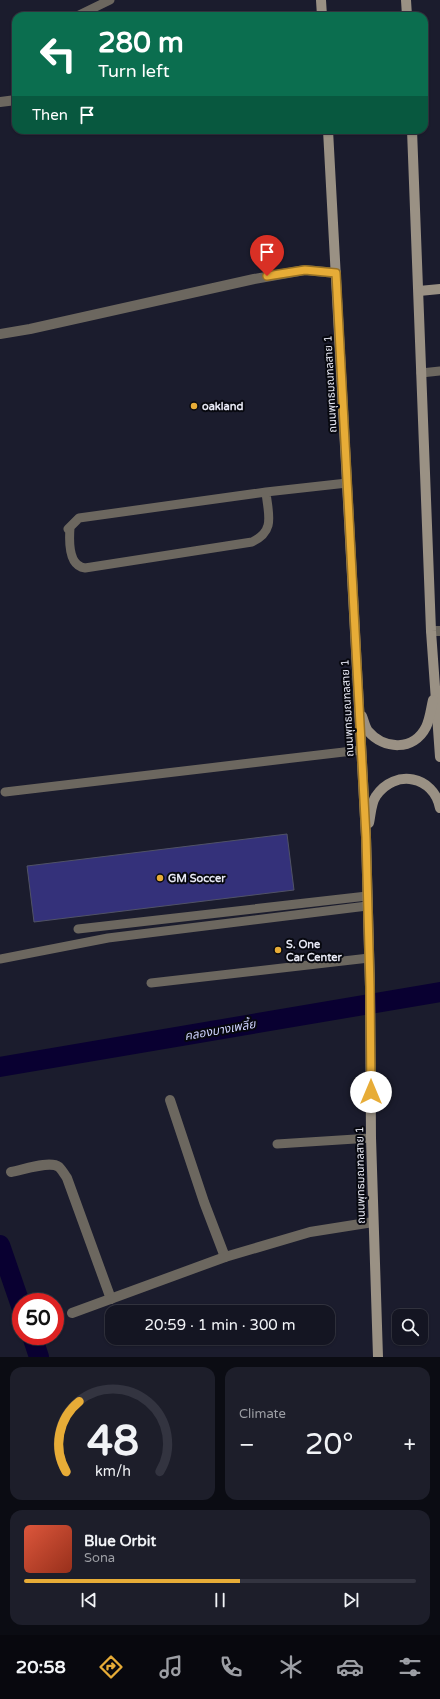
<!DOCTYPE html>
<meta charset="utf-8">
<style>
body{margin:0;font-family:"Varela Round","Noto Sans Thai",sans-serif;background:#1d1e2a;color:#f1f3f6;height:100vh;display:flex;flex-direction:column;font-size:15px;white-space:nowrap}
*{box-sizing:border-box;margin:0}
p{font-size:13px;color:#9d9fa5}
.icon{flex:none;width:22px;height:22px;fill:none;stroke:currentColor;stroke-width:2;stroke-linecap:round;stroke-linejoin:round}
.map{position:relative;height:1357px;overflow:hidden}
.sheet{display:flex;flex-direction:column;gap:10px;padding:10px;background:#0b0c13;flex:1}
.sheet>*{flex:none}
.hud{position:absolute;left:12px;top:12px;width:416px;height:122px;border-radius:12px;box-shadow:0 1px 3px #0004,0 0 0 1px #333440;background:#0b6e4f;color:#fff;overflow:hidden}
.controls{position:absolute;left:392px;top:1309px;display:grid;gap:8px}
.controls a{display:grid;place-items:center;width:36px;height:36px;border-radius:8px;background:#141522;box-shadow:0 1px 3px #0004,0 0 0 1px #333440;font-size:20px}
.speed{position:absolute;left:12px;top:1293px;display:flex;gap:8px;font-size:20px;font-weight:700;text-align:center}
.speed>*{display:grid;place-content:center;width:52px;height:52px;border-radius:50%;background:#141522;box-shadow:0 1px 3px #0004,0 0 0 1px #333440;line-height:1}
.speed .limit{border:6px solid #d22;background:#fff;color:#111}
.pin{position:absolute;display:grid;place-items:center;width:34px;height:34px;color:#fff;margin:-41px -17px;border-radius:50% 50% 50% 0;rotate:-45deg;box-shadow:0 0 4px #0007}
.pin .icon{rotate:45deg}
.me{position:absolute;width:44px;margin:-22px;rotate:0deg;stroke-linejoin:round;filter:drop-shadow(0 0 3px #0008)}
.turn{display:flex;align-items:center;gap:14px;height:84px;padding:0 20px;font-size:18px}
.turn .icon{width:52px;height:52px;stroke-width:2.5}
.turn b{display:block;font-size:28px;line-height:34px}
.then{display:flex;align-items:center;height:38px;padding:0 20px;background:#0003;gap:8px;font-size:15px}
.big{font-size:30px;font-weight:600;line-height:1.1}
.sheet .card{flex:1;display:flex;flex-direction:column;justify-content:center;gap:6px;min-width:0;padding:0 14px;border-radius:12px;background:#1d1e2a}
.sheet .dial{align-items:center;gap:0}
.dial svg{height:104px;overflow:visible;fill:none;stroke:#333440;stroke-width:7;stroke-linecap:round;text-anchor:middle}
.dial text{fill:#f1f3f6;stroke:none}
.song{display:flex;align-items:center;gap:12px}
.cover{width:48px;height:48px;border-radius:6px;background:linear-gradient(135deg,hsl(10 70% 55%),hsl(10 70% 35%))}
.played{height:4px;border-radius:2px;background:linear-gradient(90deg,#e7ac37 55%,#333440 55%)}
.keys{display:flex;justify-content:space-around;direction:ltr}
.heat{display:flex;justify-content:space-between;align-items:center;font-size:22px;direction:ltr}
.sheet .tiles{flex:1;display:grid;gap:10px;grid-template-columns:1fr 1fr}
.card:last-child{grid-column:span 2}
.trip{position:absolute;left:105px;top:1305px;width:230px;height:40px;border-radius:12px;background:#141522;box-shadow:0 1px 3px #0004,0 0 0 1px #333440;font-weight:600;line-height:40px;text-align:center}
.dock{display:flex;height:64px;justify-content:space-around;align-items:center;background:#08080e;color:#9d9fa5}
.dock .icon{width:28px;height:28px}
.dock .on{color:#e7ac37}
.dock b{font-size:18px;color:#f1f3f6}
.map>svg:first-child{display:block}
</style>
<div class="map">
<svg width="440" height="1357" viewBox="0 0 440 1357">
<rect width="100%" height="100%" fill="#1b1c2d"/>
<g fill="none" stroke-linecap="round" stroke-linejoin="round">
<!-- canal -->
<g stroke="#090031" stroke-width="20">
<path d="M0,1067L440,992"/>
<path d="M0,1245L21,1306"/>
<path d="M32,1336L39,1357"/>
</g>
</g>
<!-- building -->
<path fill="#34317a" stroke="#505266" d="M287,834L294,890L34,922L27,866Z"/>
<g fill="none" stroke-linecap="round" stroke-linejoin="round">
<!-- lane -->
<g stroke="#6c675f" stroke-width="9">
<path d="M77,16L110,0"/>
<path d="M421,373L440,371"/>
<path d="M266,492C268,514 276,531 252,542L85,568C68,566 69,541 70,528L68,529L79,518L266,492L347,483"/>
<path d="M5,792L361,750"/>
<path d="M78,929L367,896"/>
<path d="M0,959L108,938L367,906"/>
<path d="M151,983L369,958"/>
<path d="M277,1144L371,1138"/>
</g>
<!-- street -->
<g stroke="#6c675f" stroke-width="10">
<path d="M0,102L16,100"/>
<path d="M0,334L30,329L254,279L305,270L336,273"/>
<path d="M431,631H440"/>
<path d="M170,1100L204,1202L225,1257"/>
<path d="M11,1172C23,1170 50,1160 59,1167C62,1170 65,1175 67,1178L111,1299"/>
<path d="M72,1313L225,1257L310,1232L373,1222"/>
</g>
<!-- secondary -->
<g stroke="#9a9184" stroke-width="10">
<path d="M321,0L322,16"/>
<path d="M406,0L407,16"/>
<path d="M328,130L366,837L370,987L371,1138L378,1357"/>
<path d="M412,130L431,631L440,757"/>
<path d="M419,291L440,289"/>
<path d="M362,716C364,721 365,727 368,731C384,750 414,751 426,727C430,719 431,708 433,700"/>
<path d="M369,823C371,814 371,803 376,796C395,768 434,776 440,808"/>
</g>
</g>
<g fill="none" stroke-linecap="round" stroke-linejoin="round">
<!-- route casing -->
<g stroke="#967024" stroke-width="10">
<path id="route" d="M267,276L305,270L336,273L366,837L370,987L371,1092"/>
</g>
<!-- route -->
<use href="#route" stroke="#e7ac37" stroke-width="7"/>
</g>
<!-- markers -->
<g fill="#e7ac37" stroke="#07080f" stroke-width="1.5">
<circle cx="194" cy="406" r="4"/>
<circle cx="160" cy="878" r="4"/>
<circle cx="278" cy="950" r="4"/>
</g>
<g text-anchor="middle" stroke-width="4" stroke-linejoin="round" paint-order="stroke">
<!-- street labels -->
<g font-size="11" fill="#e8e9f5" stroke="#07080f">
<text transform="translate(330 384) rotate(-93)" y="4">ถนนพุทธมณฑลสาย 1</text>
<text transform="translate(347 708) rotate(-93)" y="4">ถนนพุทธมณฑลสาย 1</text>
<text transform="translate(360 1175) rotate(-91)" y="4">ถนนพุทธมณฑลสาย 1</text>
</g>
<!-- poi labels -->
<g font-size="11" font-weight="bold" fill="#e8e9f5" stroke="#07080f" text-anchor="start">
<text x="202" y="410">oakland</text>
<text x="168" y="882">GM Soccer</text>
<text x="286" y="948">S. One<tspan x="286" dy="13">Car Center</tspan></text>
</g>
<!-- water labels -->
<g font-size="12" font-style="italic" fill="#ced2fe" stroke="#07080f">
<text transform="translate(220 1030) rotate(-10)" y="4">คลองบางเพลี้ย</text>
</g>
</g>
</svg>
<div class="controls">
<a><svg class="icon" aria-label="search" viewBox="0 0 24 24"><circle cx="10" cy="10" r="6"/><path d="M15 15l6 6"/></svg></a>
</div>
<div class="speed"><div class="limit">50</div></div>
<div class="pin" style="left:267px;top:276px;background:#d93025"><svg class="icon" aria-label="arrive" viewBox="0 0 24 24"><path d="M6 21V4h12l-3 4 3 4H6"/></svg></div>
<svg class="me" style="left:371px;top:1092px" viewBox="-20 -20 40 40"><circle r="19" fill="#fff"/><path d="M0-13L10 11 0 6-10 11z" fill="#e7ac37"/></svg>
<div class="trip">20:59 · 1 min · 300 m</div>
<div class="hud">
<div class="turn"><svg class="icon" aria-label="left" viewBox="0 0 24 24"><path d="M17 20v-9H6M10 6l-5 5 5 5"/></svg><div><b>280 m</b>Turn left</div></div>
<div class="then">Then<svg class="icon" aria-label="arrive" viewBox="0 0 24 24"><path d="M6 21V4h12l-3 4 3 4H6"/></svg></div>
</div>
</div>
<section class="sheet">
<div class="tiles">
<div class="card dial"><svg viewBox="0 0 100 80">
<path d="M14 69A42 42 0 1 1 86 69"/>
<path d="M14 69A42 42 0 0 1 24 15" stroke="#e7ac37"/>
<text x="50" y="56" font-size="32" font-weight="700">48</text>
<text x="50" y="72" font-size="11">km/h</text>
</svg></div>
<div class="card"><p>Climate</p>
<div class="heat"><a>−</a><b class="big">20°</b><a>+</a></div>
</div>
<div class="card">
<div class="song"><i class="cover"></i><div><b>Blue Orbit</b><p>Sona</p></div></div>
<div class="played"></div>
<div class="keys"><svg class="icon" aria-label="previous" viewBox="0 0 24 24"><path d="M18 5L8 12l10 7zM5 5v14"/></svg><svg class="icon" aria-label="pause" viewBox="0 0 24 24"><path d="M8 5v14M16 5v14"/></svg><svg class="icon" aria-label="next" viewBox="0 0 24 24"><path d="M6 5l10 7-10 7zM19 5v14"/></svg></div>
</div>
</div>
</section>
<nav class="dock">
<b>20:58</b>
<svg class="icon on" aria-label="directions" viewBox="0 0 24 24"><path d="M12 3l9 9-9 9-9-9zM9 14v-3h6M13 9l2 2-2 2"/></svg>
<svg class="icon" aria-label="music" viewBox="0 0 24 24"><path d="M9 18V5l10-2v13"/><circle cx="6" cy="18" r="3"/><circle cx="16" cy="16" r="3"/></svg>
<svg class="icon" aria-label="phone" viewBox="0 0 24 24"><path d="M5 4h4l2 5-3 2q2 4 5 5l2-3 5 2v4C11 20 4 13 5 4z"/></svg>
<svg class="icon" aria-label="climate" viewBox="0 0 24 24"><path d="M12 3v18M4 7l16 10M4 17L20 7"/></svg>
<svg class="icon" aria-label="car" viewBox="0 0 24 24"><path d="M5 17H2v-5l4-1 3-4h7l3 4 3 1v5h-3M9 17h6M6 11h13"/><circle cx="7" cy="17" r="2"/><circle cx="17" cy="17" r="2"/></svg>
<svg class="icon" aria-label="filters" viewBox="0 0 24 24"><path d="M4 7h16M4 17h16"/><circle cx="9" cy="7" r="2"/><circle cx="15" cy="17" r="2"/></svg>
</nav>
